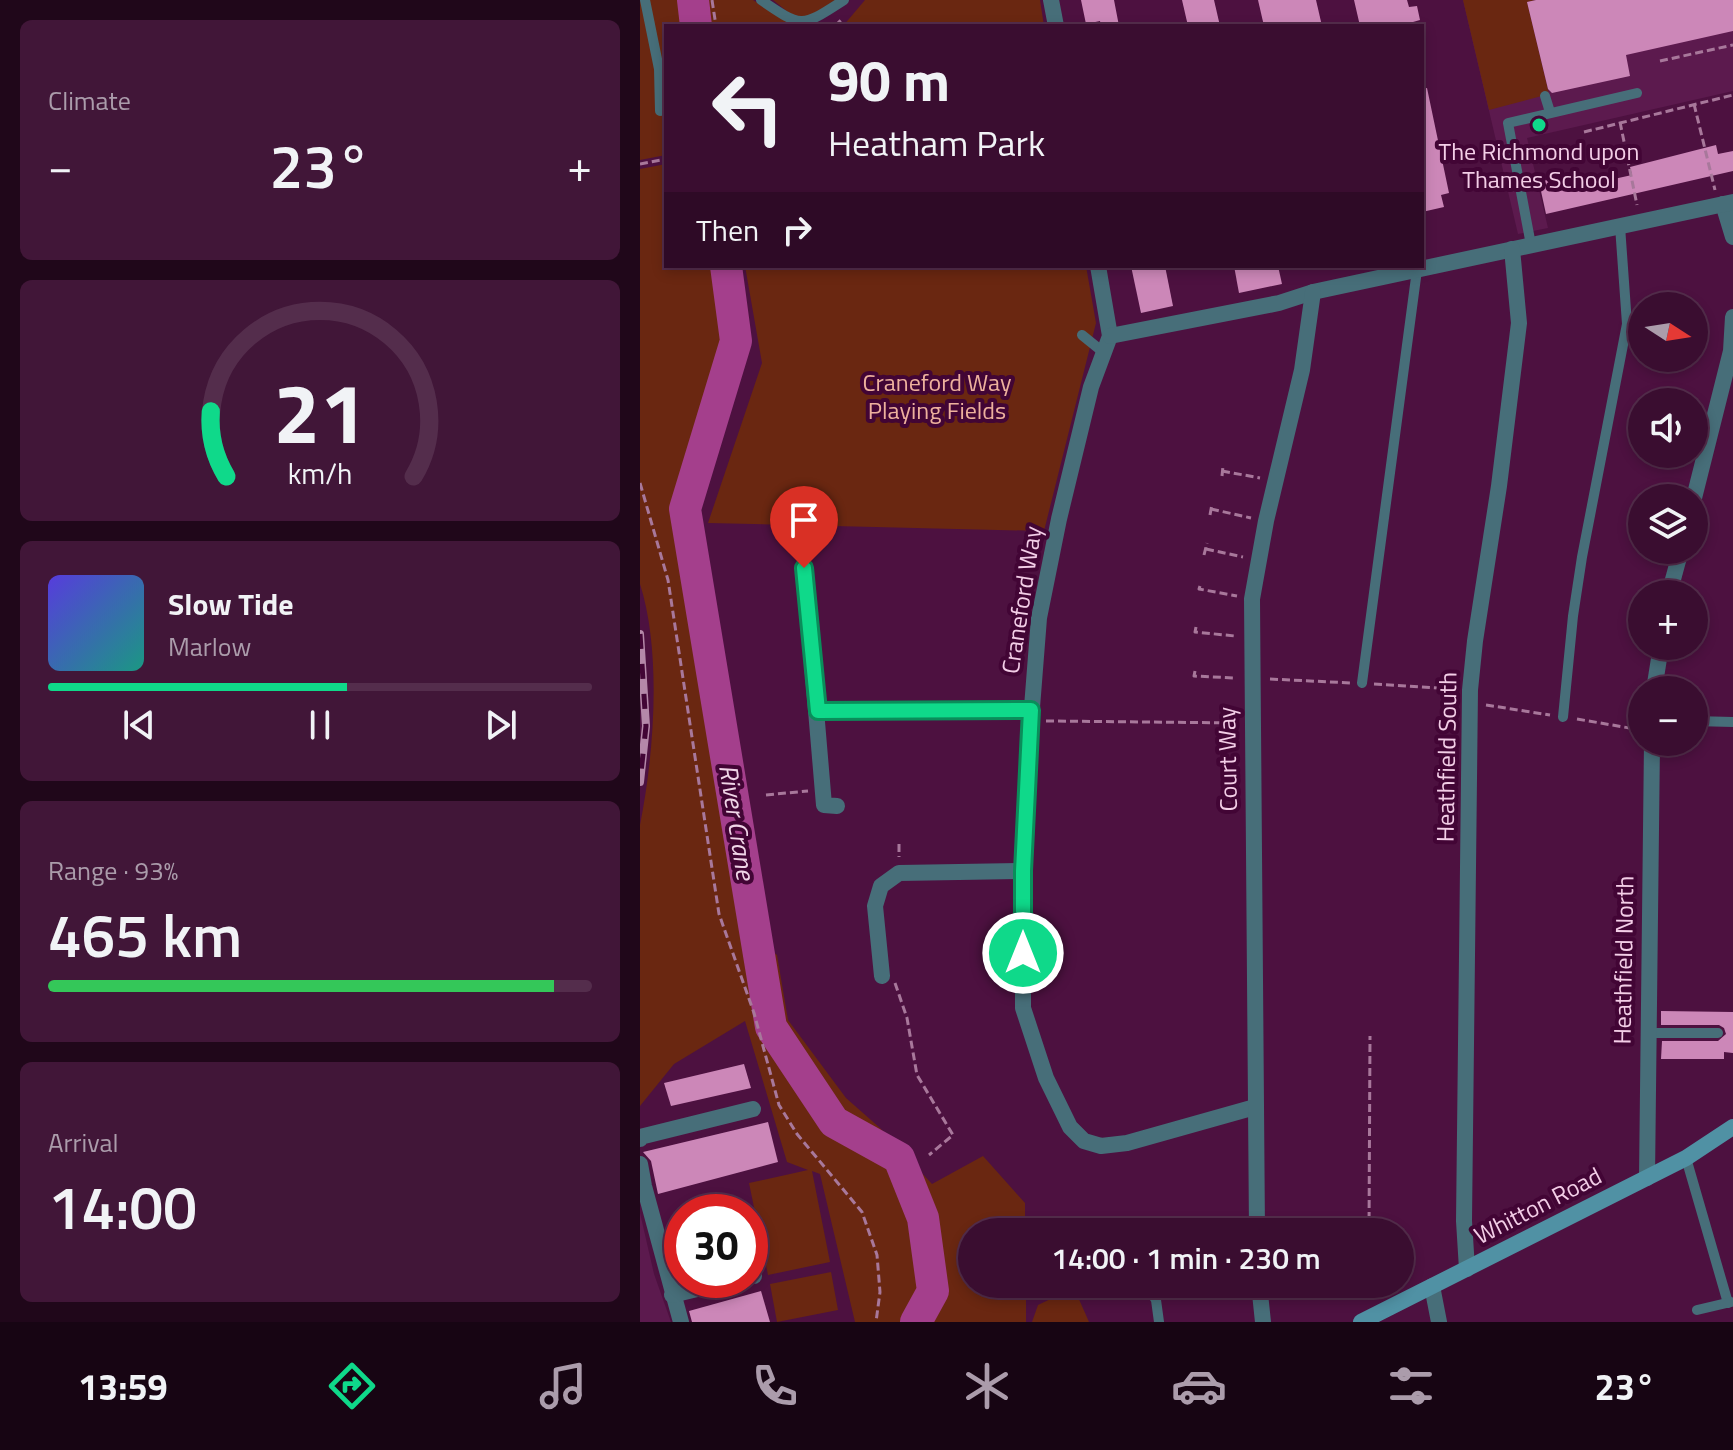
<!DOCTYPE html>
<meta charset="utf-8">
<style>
body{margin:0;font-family:"Titillium Web",sans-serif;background:#411638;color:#f1f3f6;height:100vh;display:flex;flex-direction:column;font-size:30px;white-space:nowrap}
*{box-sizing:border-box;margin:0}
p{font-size:26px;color:#ab9cab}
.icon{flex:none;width:44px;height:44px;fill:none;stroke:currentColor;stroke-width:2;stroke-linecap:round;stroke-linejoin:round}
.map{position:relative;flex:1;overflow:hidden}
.details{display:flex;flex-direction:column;gap:20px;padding:20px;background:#20071a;width:640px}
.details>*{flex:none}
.hud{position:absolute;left:24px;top:24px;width:760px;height:244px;border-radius:0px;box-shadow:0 4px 12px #0003,0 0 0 2px #542d4c;background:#3a0d30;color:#f1f3f6;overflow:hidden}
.needle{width:52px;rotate:102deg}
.buttons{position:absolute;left:988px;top:292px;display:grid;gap:16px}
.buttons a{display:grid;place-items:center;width:80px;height:80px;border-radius:50%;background:#3a0d30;box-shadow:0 4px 12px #0003,0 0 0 2px #542d4c;font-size:40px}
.speed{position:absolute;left:24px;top:1194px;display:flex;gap:16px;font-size:40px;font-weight:700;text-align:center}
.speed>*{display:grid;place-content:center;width:104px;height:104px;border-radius:50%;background:#3a0d30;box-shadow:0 4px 12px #0003,0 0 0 2px #542d4c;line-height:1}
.speed .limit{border:12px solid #d22;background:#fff;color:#111}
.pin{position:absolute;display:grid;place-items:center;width:68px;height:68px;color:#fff;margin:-82px -34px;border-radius:50% 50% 50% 0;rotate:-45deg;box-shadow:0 0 8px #0007}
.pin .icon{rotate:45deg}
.me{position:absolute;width:88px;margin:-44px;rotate:0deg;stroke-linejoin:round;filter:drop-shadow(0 0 6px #0008)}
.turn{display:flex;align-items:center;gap:28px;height:168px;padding:0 32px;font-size:36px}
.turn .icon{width:104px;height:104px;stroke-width:2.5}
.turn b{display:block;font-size:56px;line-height:68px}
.then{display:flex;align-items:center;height:76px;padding:0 32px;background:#0003;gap:16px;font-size:30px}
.big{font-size:60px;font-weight:600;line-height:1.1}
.details .card{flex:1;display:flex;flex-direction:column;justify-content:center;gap:12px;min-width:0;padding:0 28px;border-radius:12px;background:#411638}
.details .dial{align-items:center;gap:0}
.dial svg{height:208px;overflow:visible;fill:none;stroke:#542d4c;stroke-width:7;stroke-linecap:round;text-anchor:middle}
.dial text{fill:#f1f3f6;stroke:none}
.song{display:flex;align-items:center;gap:24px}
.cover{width:96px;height:96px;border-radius:12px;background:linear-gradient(135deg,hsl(250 70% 55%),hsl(170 70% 35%))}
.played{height:8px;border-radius:4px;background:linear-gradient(90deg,#0fd98a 55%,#542d4c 55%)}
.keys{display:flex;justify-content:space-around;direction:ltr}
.heat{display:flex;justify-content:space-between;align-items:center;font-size:44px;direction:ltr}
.charge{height:12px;border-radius:6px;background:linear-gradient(90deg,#34c759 93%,#542d4c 0)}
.trip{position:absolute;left:318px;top:1218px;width:456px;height:80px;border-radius:40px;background:#3a0d30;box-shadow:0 4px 12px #0003,0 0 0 2px #542d4c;font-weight:600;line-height:80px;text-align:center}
.dock{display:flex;height:128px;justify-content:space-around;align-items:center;background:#170513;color:#ab9cab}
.dock .icon{width:56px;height:56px}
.dock .selected{color:#0fd98a}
.dock b{font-size:36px;color:#f1f3f6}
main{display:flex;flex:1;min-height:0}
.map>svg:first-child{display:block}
</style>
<main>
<section class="details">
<div class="card"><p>Climate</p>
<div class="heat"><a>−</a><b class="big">23°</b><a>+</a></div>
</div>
<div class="card dial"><svg viewBox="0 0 100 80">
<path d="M14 69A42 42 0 1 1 86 69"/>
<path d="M14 69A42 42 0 0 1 8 44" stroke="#0fd98a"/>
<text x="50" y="56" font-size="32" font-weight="700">21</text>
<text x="50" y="72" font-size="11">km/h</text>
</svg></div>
<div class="card">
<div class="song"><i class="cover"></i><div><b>Slow Tide</b><p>Marlow</p></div></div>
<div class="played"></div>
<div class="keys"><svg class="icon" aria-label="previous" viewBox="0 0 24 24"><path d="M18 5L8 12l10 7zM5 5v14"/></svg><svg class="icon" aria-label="pause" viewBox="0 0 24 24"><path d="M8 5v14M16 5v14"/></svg><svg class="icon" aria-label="next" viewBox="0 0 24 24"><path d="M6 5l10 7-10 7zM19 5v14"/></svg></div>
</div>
<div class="card"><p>Range · 93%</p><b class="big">465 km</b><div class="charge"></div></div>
<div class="card"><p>Arrival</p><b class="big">14:00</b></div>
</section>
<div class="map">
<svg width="1093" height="1322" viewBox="0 0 1093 1322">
<rect width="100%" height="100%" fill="#4d1140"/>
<!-- built -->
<g fill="#5c1a4e">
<path d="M823,0H1093V91L887,138L908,228L878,234Z"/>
<path d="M0,1213L14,1274L31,1322H0Z"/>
</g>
<!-- green -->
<g fill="#6a2711">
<path d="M0,0H43L46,26H26V155L0,160Z"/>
<path d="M66,0H113L154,26H68Z"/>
<path d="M133,0H196L170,16L154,17Z"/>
<path d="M225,0H400L404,26H203Z"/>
<path d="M823,0H896L887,2L909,94L849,110Z"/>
<path d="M26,164V266H75L83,332L38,511L112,934L137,955L148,1020L206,1098L240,1128L292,1184L343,1156L385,1203V1232H332V1284H386V1322H215L180,1174L172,1171L190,1262L128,1275L109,1183L168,1170L147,1162L105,1021L34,1064L0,1106V825C14,755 22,653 0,584V169Z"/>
<path d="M105,266H446L456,323L404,531L68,523L122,363Z"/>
<path d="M191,1272L198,1310L137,1322L130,1284Z"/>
<path d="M421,1294L438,1297L449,1322H392L398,1305Z"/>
</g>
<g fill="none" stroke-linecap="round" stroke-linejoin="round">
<!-- river -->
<g stroke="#a43f8c" stroke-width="32">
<path d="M53,0L56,26"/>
<path d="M86,266L96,341L45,509L131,1027L194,1122L259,1158L283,1218L293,1291L276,1322"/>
</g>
</g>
<!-- building -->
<g fill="#cc87b8">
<path d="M441,0H474L479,26H461L460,21L446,24Z"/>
<path d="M542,0H574L580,26H548Z"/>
<path d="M618,0H676L682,26H624Z"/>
<path d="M714,0H767L769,7L777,6L780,20L773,22L774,26H720Z"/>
<path d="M896,0H1093V31L986,55L990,76L912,93L908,89L887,2Z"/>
<path d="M787,88L809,193L801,195L804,207L782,212V89Z"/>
<path d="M1076,145L1078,154L1093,151V171L906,214L899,182L912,179L915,192L992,175L990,167Z"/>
<path d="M491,266H525L533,306L501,313Z"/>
<path d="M594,266H638L642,284L599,293Z"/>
<path d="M1021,1011L1093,1012V1053L1084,1052V1059H1021L1022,1041H1078L1086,1034L1084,1028L1079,1025H1021Z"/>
<path d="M104,1064L111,1088L31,1106L24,1083Z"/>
<path d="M128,1122L138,1162L18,1194L11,1161L3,1152Z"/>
<path d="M42,1237V1279L41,1280L30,1240Z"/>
<path d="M121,1291L130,1322H52L49,1311Z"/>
</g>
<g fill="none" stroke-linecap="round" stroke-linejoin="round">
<!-- path -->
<g stroke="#a8789b" stroke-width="3" stroke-dasharray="8 4" stroke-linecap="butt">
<path d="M72,0L76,26"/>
<path d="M195,26L201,20"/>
<path d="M1020,61L1093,45"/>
<path d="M1054,104L1075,190"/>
<path d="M980,122L997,205"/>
<path d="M944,132L1093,95"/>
<path d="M0,164L26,159"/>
<path d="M582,471L620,478"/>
<path d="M582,476L583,466"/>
<path d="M0,483L28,580L79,914L114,1013L139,1105L157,1134L222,1212L237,1255L240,1292L236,1322"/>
<path d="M571,509L611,518"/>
<path d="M570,515L572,504"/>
<path d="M566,549L603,557"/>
<path d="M564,555L567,543"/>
<path d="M560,586L559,589L597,596"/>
<path d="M556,627L555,632L595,636"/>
<path d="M555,671L554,676L595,678"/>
<path d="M630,679L711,683"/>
<path d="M734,684L815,689"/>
<path d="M846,705L910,715"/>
<path d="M937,719L1001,730"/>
<path d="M406,721L599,723"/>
<path d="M126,795L168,791"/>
<path d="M259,844V857"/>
<path d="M255,983L267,1018L277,1075L313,1135L289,1155"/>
<path d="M729,1232L730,1036"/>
<path d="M728,1299V1284"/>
</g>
<!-- lane -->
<g stroke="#476e79" stroke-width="10">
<path d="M5,0L19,69L20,111"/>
<path d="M121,0C163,29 162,27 204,0"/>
<path d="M905,96L910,112"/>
<path d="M891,245L868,123L997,93"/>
<path d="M442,335L463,352"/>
<path d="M722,683L777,270"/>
<path d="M923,717L933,616L942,557L987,324L980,226"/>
<path d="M1054,721L1093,722"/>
<path d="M1008,1033H1078"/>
<path d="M1046,1158L1088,1303"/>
<path d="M506,1284L516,1300L519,1322"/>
<path d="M1057,1310L1091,1302"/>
</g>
<!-- street -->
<g stroke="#476e79" stroke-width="16">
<path d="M411,0L416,26"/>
<path d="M1083,204L1093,237"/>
<path d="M458,266L470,336L451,387L419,519L399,618L391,720L383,871V1008L406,1078L430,1127L444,1141L461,1146L487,1143L615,1107"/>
<path d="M470,336L639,303L673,292L1093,202"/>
<path d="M1054,498L1091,351L1093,317"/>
<path d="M164,568L184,805L197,806"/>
<path d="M1029,594L1041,550"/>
<path d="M1014,690L1021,646"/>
<path d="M178,711L391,710"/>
<path d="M242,976L235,906L241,886L259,873L383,871"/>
<path d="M0,1139V1137L113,1109"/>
<path d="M0,1164L4,1186L41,1322"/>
<path d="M1007,1178L1012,742"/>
<path d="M617,1232L612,599L626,521L662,370L673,292"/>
<path d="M827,1269L824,1221L830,690L835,641L859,486L879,323L872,249"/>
<path d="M110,1276H114"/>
<path d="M619,1284L623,1322"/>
<path d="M792,1286L799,1322"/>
<path d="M32,1295L95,1280"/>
</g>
<!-- secondary -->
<path stroke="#5091a4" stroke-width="16" d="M721,1322L1046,1158L1093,1127"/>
<!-- rail casing -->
<g stroke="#b588a9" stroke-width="8">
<path id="rail" d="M0,634L6,726L0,782"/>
</g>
<!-- rail -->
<use href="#rail" stroke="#420535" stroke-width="5" stroke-dasharray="15" stroke-linecap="butt"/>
</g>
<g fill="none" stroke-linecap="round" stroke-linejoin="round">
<!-- route casing -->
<g stroke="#0a8d5a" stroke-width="20">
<path id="route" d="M164,568L178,711L391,710L383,871V953"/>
</g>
<!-- route -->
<use href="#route" stroke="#0fd98a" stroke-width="14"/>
</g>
<!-- markers -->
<circle fill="#0fd98a" stroke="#420535" stroke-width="3" cx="899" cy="125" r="8"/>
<g text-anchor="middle" stroke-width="8" stroke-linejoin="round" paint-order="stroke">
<!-- poi labels -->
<g font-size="24" fill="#f3cee7" stroke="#420535">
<text x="899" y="160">The Richmond upon<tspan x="899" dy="28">Thames School</tspan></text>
</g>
<!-- park labels -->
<g font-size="24" fill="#edb19d" stroke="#420535">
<text x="297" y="391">Craneford Way<tspan x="297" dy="28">Playing Fields</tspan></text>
</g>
<!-- street labels -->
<g font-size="24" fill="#f3cee7" stroke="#420535">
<text transform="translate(382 600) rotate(-81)" y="8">Craneford Way</text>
<text transform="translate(807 757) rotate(-89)" y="8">Heathfield South</text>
<text transform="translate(588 759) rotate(-91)" y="8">Court Way</text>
<text transform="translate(984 960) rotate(-89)" y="8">Heathfield North</text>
<text transform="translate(898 1206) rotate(-27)" y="8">Whitton Road</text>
</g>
<!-- water labels -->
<g font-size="26" font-style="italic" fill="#f0d5e7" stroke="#420535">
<text transform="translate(97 822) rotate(81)" y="9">River Crane</text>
</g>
</g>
</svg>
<div class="buttons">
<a><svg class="needle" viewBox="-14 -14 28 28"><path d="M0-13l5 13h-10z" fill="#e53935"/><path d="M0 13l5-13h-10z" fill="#ab9cab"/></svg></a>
<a><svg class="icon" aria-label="sound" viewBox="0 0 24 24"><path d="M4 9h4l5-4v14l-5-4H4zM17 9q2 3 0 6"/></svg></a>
<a><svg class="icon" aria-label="layers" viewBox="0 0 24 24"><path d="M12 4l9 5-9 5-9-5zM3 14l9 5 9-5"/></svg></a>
<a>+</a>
<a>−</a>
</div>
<div class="speed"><div class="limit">30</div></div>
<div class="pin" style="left:164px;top:568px;background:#d93025"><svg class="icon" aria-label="arrive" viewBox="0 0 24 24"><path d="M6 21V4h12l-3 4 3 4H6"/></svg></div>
<svg class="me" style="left:383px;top:953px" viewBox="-20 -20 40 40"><circle r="17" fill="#0fd98a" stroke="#fff" stroke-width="3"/><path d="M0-11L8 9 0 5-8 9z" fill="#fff"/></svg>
<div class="trip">14:00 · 1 min · 230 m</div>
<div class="hud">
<div class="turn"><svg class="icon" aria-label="left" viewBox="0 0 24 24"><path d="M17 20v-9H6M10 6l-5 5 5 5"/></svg><div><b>90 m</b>Heatham Park</div></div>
<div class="then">Then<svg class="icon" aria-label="right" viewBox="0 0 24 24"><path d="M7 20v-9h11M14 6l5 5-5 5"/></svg></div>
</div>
</div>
</main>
<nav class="dock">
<b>13:59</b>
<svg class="icon selected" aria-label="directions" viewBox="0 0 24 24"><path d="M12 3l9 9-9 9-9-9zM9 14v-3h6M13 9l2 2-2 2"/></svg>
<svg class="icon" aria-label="music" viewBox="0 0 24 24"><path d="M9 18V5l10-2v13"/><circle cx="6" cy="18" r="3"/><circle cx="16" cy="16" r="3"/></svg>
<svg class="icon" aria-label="phone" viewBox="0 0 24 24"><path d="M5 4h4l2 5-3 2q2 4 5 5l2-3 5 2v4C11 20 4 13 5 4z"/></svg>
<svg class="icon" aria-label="climate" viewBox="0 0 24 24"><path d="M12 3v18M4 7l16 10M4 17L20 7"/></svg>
<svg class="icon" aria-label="car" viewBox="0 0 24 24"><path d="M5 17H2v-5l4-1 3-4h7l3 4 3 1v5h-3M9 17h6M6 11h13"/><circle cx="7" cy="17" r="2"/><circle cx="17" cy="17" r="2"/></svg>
<svg class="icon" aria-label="filters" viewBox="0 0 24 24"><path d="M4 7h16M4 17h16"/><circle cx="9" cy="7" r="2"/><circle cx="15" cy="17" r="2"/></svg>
<b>23°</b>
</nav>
